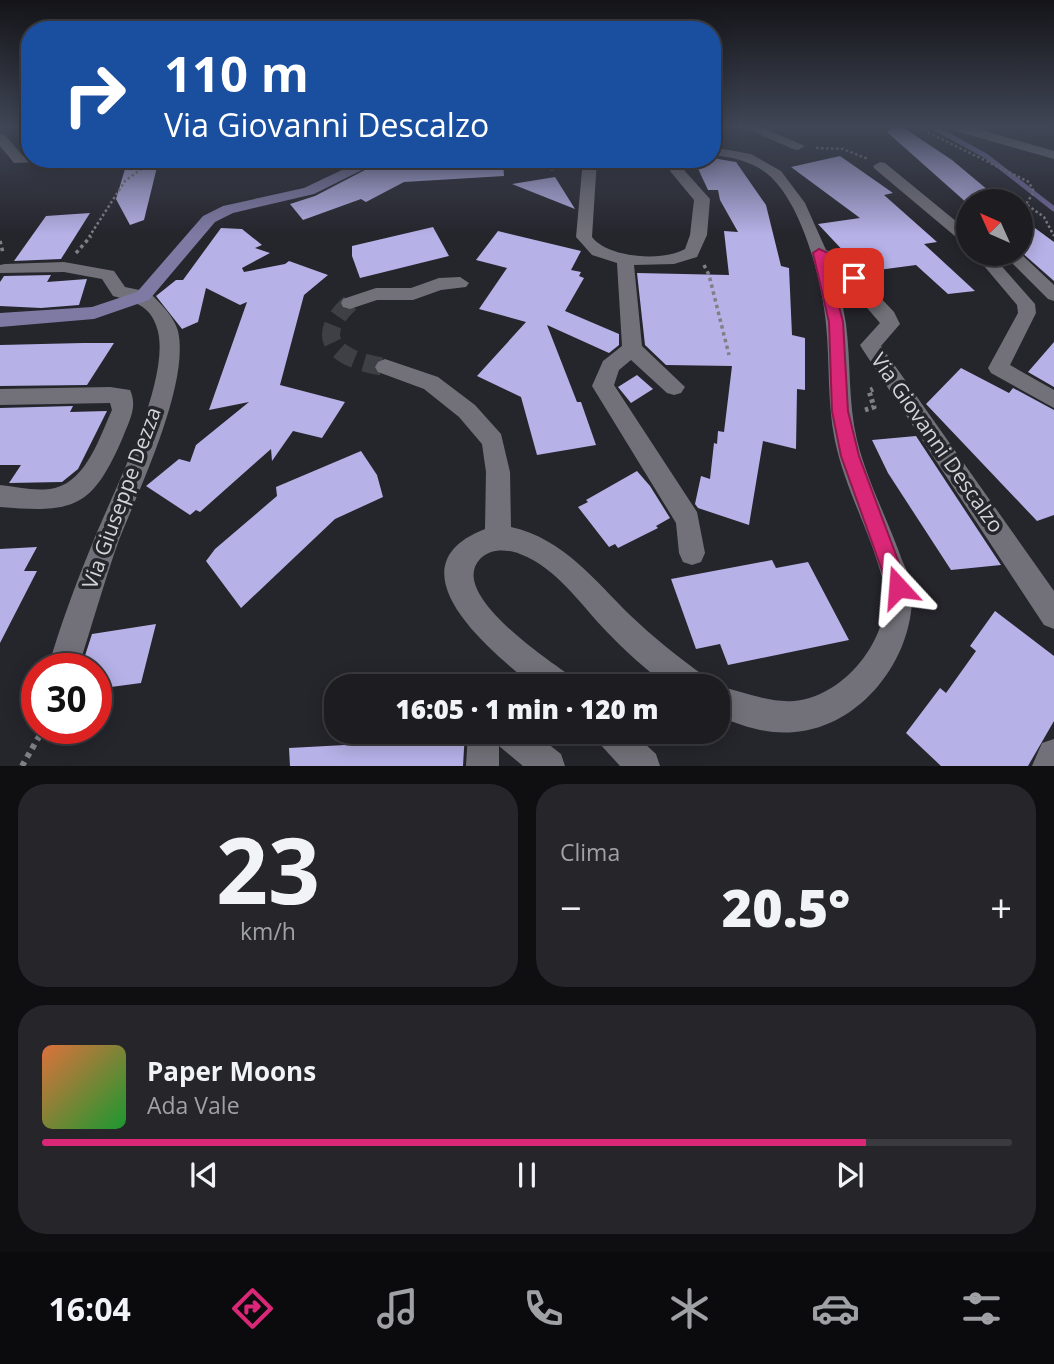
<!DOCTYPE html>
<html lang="it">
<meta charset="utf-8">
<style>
body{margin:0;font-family:"Open Sans",sans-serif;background:#25252a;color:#f1f3f6;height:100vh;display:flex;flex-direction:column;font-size:26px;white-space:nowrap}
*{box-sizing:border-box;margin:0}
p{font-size:23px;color:#a0a1a5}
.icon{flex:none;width:38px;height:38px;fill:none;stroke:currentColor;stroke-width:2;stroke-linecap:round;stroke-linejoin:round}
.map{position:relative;height:766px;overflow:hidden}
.side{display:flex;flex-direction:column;gap:18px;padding:18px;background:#0f0f12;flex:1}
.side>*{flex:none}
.banner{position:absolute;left:21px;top:21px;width:700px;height:147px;border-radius:28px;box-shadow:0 4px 18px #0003,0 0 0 2px #3a3a3f;background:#1a4fa0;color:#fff;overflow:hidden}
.needle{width:46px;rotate:315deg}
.tools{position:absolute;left:956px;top:189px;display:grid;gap:14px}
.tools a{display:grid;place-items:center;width:77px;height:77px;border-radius:50%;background:#1c1c21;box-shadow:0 4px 18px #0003,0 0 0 2px #3a3a3f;font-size:35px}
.speed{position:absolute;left:21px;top:653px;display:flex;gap:14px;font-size:35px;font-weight:700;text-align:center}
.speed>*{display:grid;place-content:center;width:91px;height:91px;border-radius:50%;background:#1c1c21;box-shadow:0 4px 18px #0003,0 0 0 2px #3a3a3f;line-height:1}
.speed .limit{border:10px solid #d22;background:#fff;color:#111}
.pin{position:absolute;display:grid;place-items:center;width:60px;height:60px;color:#fff;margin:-30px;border-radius:14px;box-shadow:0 4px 10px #0006}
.me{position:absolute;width:77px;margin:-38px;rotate:341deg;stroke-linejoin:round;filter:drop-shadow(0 0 5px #0008)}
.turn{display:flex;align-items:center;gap:24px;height:147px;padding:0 28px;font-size:32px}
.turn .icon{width:91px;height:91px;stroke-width:2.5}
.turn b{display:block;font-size:49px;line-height:60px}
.big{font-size:52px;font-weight:800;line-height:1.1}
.side .card{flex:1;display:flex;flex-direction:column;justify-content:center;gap:10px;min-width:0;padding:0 24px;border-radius:28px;background:#25252a}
.side .dial{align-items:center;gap:0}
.dial b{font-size:91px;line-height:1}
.song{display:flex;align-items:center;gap:21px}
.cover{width:84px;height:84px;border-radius:10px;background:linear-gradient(135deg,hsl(20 70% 55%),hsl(130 70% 35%))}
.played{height:7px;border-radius:4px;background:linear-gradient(90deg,#db2777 85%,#3a3a3f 85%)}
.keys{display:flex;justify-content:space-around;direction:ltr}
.heat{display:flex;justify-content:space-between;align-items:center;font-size:38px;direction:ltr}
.side .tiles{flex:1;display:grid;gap:18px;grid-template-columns:1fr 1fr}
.card:last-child{grid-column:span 2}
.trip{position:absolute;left:324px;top:674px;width:406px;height:70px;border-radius:28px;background:#1c1c21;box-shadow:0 4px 18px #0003,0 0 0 2px #3a3a3f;font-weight:800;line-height:70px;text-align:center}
.tab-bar{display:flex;height:112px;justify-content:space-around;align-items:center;background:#0b0b0d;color:#a0a1a5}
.tab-bar .icon{width:49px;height:49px}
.tab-bar .selected{color:#db2777}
.tab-bar b{font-size:32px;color:#f1f3f6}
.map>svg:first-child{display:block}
</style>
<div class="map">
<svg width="1054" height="766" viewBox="0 0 1054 766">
<rect width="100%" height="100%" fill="#25252c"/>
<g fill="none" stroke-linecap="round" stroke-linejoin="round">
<!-- stream -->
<path stroke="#6e6899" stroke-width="5" d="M935,128L986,156L1054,209"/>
</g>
<!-- building -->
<g fill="#b6b1e7">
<path d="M891,128H904L952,160L1001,201H968V204L887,132Z"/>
<path d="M840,156L893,193L884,195L937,242L924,244L975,291L948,294L916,265L863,272L818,224L860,218L791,167Z"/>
<path d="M712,158L736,162L766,205L781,266L789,268L792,335L805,338V390L797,389L796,449L763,441L749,525L698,508L695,504L701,476L710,479L714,443L717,444L718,431L724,432L732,366L666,365L645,345L637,273L729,275L724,231L738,232L720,200L718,190H708L694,160Z"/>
<path d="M128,159L158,163L144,220L130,225L116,199Z"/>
<path d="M386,159H406L413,163L438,159H503L504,176L404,182L366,202L361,199L303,220L290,204L315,196Z"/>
<path d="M555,177L575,209L512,184Z"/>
<path d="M90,213L61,259L14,261L46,216Z"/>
<path d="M1020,217L1054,242V281L1020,251Z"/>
<path d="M433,227L449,256L360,278L352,256V246Z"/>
<path d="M221,228L242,229L262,245L255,248L270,253L242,268L244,272L285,264L289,261L328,275L304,295L280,385L345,402L322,438L293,431L272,461L271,449L200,512L196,510L190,515L146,486L179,459L190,462L196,445L249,402L209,410L247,302L240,305L206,288L198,322L182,329L156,296L176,280H183Z"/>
<path d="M498,231L581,251L571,270L581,272L579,276L584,278L565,311L619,334V345L609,353L547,325L577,402H581L596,445L537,455L521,397L477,376L526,322L479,309L507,268L476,260Z"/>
<path d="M51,275L47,282L87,279L79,305L41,308L0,306V282L4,276Z"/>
<path d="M1054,342V387L1028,372Z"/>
<path d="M83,343H114L87,385L0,386V345Z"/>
<path d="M961,368L1009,393L1013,388L1054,410V515L1037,521L926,404Z"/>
<path d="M637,375L653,389L631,403L618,387Z"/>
<path d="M73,406L70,412L107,411L78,469L62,482L9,483L21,465H0V408Z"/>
<path d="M916,436L1001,565L951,570L888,473L872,440Z"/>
<path d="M361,451L377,475L383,497L335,519L241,608L206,561L215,549L277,496L276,487Z"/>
<path d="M637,471L650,486L670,518L656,526L658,528L618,548L615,544L609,547L578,507L588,502L586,500Z"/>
<path d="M37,547L24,571H37L0,643V549Z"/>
<path d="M772,560L776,568L808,562L849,640L728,665L720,644L696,649L671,579Z"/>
<path d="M995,611L1054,656V721L1028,766H941L906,733L940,688L946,693L976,651L970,646Z"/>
<path d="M156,624L141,683L96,689V668H81L92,634Z"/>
<path d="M365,732H465L463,766H290L289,748L364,744Z"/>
</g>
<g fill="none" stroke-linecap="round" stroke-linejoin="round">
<!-- minor-tunnel -->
<path stroke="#3f3f46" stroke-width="18" stroke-dasharray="18 10" stroke-linecap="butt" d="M350,303C307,343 345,361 385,367"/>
<!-- path-far3 -->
<g stroke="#7f7f85" stroke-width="2.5" stroke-dasharray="2.5 2.5" stroke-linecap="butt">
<path d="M919,128L1029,182L1034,192L1026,204L1044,217L1054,236"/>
<path d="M816,148L843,149L868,159"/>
<path d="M89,237L125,181L155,159"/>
</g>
<!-- path-far2 -->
<g stroke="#7f7f85" stroke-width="3.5" stroke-dasharray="3.5 3.5" stroke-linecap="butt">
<path d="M0,241L3,253"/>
<path d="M76,253L91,236"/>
<path d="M704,265L709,275L729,355"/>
</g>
<!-- path-far1 -->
<path stroke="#7f7f85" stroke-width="5" stroke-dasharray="3.5 3.5" stroke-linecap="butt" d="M865,410L874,407L869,391L873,389"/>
<!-- path -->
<path stroke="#7f7f85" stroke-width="6" stroke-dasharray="5 5" stroke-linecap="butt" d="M22,766L44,728"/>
<!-- minor -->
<g fill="#727179" fill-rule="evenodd">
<path d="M746,128H763L805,146L798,150L793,149Z"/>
<path d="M955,128H975L1054,151V159L956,131Z"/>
<path d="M0,134L5,135L23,156L30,155V159H39L37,162L14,163L0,146Z"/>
<path d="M712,147L751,154L781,171L805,203L826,250L843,258L894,312L900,324L881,346L1054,591V629L1044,625L863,350L860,345L880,323L832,267C838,286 843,305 846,324C851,363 848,402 857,440C867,481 888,520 902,560C906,569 911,579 912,590C915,656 863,726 795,732C768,735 742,726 718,716L717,686C743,691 767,703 794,701C846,697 896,633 883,581C871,533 845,489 835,441C827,402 830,363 826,324C822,280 803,208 771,177C755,162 733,157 712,155Z"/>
<path d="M524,159H544L559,167L552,171Z"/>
<path d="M583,159H597L592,237C608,258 663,262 685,249L690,235L694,200L670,171L673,159H687L684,170L710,199L707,235L697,257L674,264L634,265L642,346L685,387L681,393L674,395L667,393L631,360L619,370L614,385L697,512L705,553L701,562L692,565L683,562L679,553L676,523L592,386L603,361L622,346L617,263L592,255L576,237Z"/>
<path d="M880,162L885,163L968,231V244L962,242L875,169L873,166Z"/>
<path d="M1020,253L1054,285V301L1048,299L1003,254Z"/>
<path d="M974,254H991L1035,304L1036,313L1010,365L1054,390V408L991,373L988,368L1018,313L1017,305Z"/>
<path d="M64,262L114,271L125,287L149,292C160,303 174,316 178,331C190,384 139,489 119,540C104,582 92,626 78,668H48C60,626 76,583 93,542C112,494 173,377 157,328C150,304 133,302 113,296L102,279L64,272L0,273V265L5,264Z"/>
<path d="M460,277L469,283L466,287L441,290L413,300H377L350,309L343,307L341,303L343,299L376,288H411L439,278Z"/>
<path d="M385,359L438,377L475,405L501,434L510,472L511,527C564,539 594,580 631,616C654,638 678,657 703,675L707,686H667C646,669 626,652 607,632C581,605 556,567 520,554C507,549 490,548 480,559C448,593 544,657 569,675L573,686H534C491,652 387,567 485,529L486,472L482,444L459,417L424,389L378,372L375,367L378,362Z"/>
<path d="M110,387L130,390C138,407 129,421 123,437C92,509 74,513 0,507V485C18,487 37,492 55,488C87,480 100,436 112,410L110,403L0,405V389Z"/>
<path d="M468,732H533L561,754L565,766H523L499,746V766H466Z"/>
<path d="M594,732H632L656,754L660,766H620L599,743Z"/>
<path d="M1054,739V766H1032L1042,743Z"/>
</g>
<!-- major -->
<path fill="#7f7aa4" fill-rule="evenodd" d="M365,159H384L314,194L233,213L215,222L149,300L94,319L0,327V313L92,307L137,292L203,216L223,206L304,188Z"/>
</g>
<!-- sky -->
<linearGradient id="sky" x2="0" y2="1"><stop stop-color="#141418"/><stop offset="0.54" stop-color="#404656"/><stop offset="1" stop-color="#404656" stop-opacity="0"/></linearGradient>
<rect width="1054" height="235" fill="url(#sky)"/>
<!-- route -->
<path fill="#db2777" stroke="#8e194d" stroke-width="2" d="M819,249L842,259L861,278L854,282L828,262L843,322L848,411L859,456L908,587L905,594L898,597L891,594L888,587L841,456L832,411L829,322L813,253Z"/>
<g text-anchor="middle" stroke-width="7" stroke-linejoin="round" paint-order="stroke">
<!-- street labels -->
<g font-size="21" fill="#d4d4d9" stroke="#25252c">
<text transform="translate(937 443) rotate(55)" y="7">Via Giovanni Descalzo</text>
<text transform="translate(122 498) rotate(-70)" y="7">Via Giuseppe Dezza</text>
</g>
</g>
</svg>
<div class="tools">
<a><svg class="needle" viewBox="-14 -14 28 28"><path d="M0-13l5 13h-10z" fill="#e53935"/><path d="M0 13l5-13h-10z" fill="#a0a1a5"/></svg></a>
</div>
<div class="speed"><div class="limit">30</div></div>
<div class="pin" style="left:854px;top:278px;background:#d93025"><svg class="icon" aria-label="arrive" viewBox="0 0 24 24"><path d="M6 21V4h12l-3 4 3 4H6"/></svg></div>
<svg class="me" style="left:898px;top:587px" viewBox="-20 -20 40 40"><path d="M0-17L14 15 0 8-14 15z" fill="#db2777" stroke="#fff" stroke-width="4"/></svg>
<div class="trip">16:05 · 1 min · 120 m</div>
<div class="banner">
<div class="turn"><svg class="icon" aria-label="right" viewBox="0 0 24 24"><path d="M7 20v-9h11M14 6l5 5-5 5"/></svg><div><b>110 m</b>Via Giovanni Descalzo</div></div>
</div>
</div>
<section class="side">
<div class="tiles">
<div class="card dial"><b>23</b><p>km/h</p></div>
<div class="card"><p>Clima</p>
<div class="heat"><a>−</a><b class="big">20.5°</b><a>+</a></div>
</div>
<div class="card">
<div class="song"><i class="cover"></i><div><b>Paper Moons</b><p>Ada Vale</p></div></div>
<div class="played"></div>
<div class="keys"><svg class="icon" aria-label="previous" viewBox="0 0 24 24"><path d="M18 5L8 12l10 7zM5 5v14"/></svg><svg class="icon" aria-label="pause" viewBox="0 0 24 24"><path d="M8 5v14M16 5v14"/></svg><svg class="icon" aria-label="next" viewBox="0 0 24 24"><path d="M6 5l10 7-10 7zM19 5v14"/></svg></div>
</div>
</div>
</section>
<nav class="tab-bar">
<b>16:04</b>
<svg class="icon selected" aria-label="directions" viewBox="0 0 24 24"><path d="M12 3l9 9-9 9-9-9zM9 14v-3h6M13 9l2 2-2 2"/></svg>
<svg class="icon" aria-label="music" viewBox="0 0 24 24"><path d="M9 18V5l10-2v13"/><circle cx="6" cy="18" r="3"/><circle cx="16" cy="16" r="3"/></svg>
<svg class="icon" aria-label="phone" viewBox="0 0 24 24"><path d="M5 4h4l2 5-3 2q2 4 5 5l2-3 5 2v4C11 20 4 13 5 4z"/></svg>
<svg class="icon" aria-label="climate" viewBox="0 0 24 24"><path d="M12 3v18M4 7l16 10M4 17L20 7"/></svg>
<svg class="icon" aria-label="car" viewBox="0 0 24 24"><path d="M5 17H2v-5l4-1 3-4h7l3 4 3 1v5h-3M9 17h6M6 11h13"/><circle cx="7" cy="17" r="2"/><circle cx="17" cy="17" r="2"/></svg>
<svg class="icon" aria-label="filters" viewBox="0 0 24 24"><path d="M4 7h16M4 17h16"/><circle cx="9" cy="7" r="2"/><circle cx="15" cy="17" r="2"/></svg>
</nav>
